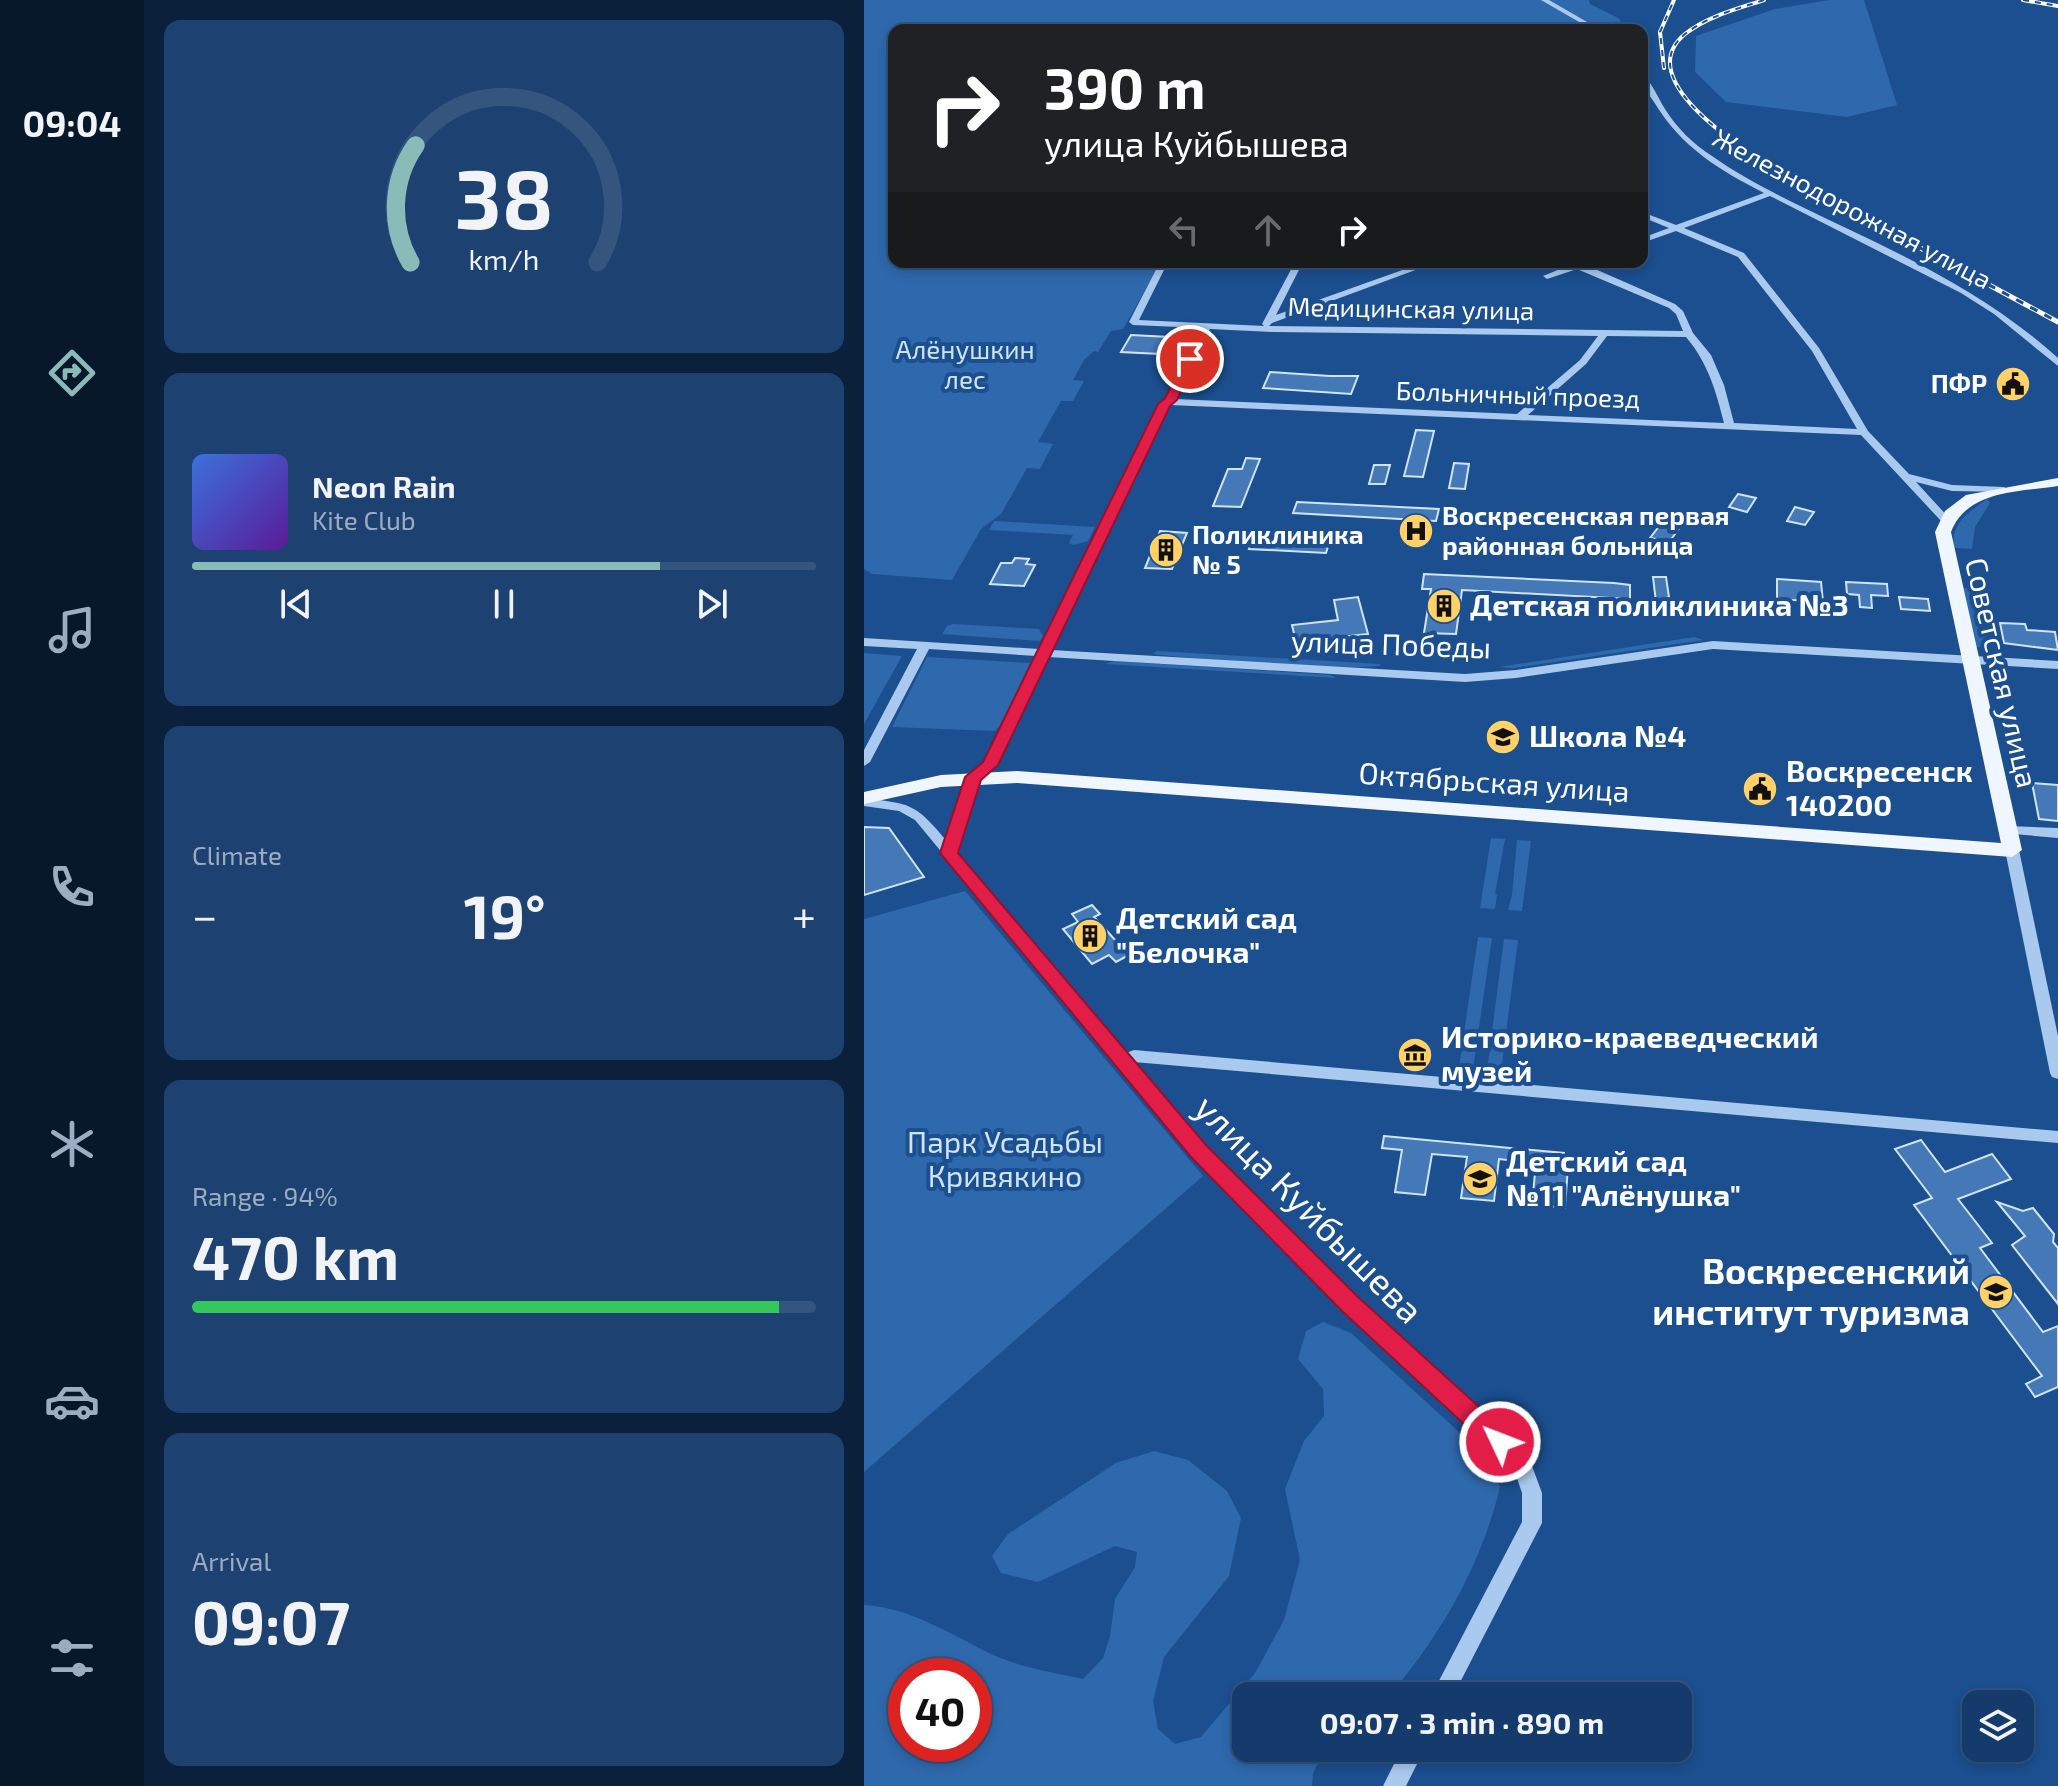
<!DOCTYPE html>
<meta charset="utf-8">
<style>
body{margin:0;font-family:"Exo 2",sans-serif;background:#1d4271;color:#f1f3f6;height:100vh;display:flex;flex-direction:column;font-size:30px;white-space:nowrap}
*{box-sizing:border-box;margin:0}
p{font-size:26px;color:#9dadc1}
.icon{flex:none;width:44px;height:44px;fill:none;stroke:currentColor;stroke-width:2;stroke-linecap:round;stroke-linejoin:round}
.map{position:relative;flex:1;overflow:hidden}
.panel{display:flex;flex-direction:column;gap:20px;padding:20px;background:#0b203b;width:720px}
.panel>*{flex:none}
.banner{position:absolute;left:24px;top:24px;width:760px;height:244px;border-radius:16px;box-shadow:0 4px 12px #0003,0 0 0 2px #33557e;background:#202124;color:#fff;overflow:hidden}
.buttons{position:absolute;left:1098px;top:1690px;display:grid;gap:16px}
.buttons a{display:grid;place-items:center;width:72px;height:72px;border-radius:16px;background:#143b6b;box-shadow:0 4px 12px #0003,0 0 0 2px #33557e;font-size:40px}
.speed{position:absolute;left:24px;top:1658px;display:flex;gap:16px;font-size:40px;font-weight:700;text-align:center}
.speed>*{display:grid;place-content:center;width:104px;height:104px;border-radius:50%;background:#143b6b;box-shadow:0 4px 12px #0003,0 0 0 2px #33557e;line-height:1}
.speed .limit{border:12px solid #d22;background:#fff;color:#111}
.pin{position:absolute;display:grid;place-items:center;width:68px;height:68px;color:#fff;margin:-34px;border:4px solid #fff;border-radius:50%;box-shadow:0 2px 8px #0007}
.me{position:absolute;width:88px;margin:-44px;rotate:313deg;stroke-linejoin:round;filter:drop-shadow(0 0 6px #0008)}
.turn{display:flex;align-items:center;gap:28px;height:168px;padding:0 24px;font-size:36px}
.turn .icon{width:104px;height:104px;stroke-width:2.5}
.turn b{display:block;font-size:56px;line-height:68px}
.lanes{display:flex;align-items:center;height:76px;padding:0 24px;background:#0003;justify-content:center;gap:40px;direction:ltr}
.lanes .off{opacity:.35}
.big{font-size:60px;font-weight:700;line-height:1.1}
.panel .card{flex:1;display:flex;flex-direction:column;justify-content:center;gap:12px;min-width:0;padding:0 28px;border-radius:16px;background:#1d4271}
.panel .dial{align-items:center;gap:0}
.dial svg{height:208px;overflow:visible;fill:none;stroke:#33557e;stroke-width:7;stroke-linecap:round;text-anchor:middle}
.dial text{fill:#f1f3f6;stroke:none}
.song{display:flex;align-items:center;gap:24px}
.cover{width:96px;height:96px;border-radius:12px;background:linear-gradient(135deg,hsl(220 70% 55%),hsl(270 70% 35%))}
.played{height:8px;border-radius:4px;background:linear-gradient(90deg,#8bbbb9 75%,#33557e 75%)}
.keys{display:flex;justify-content:space-around;direction:ltr}
.heat{display:flex;justify-content:space-between;align-items:center;font-size:44px;direction:ltr}
.charge{height:12px;border-radius:6px;background:linear-gradient(90deg,#34c759 94%,#33557e 0)}
.trip{position:absolute;left:368px;top:1682px;width:460px;height:80px;border-radius:16px;background:#143b6b;box-shadow:0 4px 12px #0003,0 0 0 2px #33557e;font-weight:700;line-height:80px;text-align:center}
main{display:flex;flex:1;min-height:0}
.dock{display:flex;flex-direction:column;width:144px;justify-content:space-around;align-items:center;background:#08182b;color:#9dadc1}
.dock .icon{width:56px;height:56px}
.dock .current{color:#8bbbb9}
.dock b{font-size:36px;color:#f1f3f6}
.map>svg:first-child{display:block}
</style>
<main>
<nav class="dock">
<b>09:04</b>
<svg class="icon current" aria-label="directions" viewBox="0 0 24 24"><path d="M12 3l9 9-9 9-9-9zM9 14v-3h6M13 9l2 2-2 2"/></svg>
<svg class="icon" aria-label="music" viewBox="0 0 24 24"><path d="M9 18V5l10-2v13"/><circle cx="6" cy="18" r="3"/><circle cx="16" cy="16" r="3"/></svg>
<svg class="icon" aria-label="phone" viewBox="0 0 24 24"><path d="M5 4h4l2 5-3 2q2 4 5 5l2-3 5 2v4C11 20 4 13 5 4z"/></svg>
<svg class="icon" aria-label="climate" viewBox="0 0 24 24"><path d="M12 3v18M4 7l16 10M4 17L20 7"/></svg>
<svg class="icon" aria-label="car" viewBox="0 0 24 24"><path d="M5 17H2v-5l4-1 3-4h7l3 4 3 1v5h-3M9 17h6M6 11h13"/><circle cx="7" cy="17" r="2"/><circle cx="17" cy="17" r="2"/></svg>
<svg class="icon" aria-label="filters" viewBox="0 0 24 24"><path d="M4 7h16M4 17h16"/><circle cx="9" cy="7" r="2"/><circle cx="15" cy="17" r="2"/></svg>
</nav>
<section class="panel">
<div class="card dial"><svg viewBox="0 0 100 80">
<path d="M14 69A42 42 0 1 1 86 69"/>
<path d="M14 69A42 42 0 0 1 16 24" stroke="#8bbbb9"/>
<text x="50" y="56" font-size="32" font-weight="700">38</text>
<text x="50" y="72" font-size="11">km/h</text>
</svg></div>
<div class="card">
<div class="song"><i class="cover"></i><div><b>Neon Rain</b><p>Kite Club</p></div></div>
<div class="played"></div>
<div class="keys"><svg class="icon" aria-label="previous" viewBox="0 0 24 24"><path d="M18 5L8 12l10 7zM5 5v14"/></svg><svg class="icon" aria-label="pause" viewBox="0 0 24 24"><path d="M8 5v14M16 5v14"/></svg><svg class="icon" aria-label="next" viewBox="0 0 24 24"><path d="M6 5l10 7-10 7zM19 5v14"/></svg></div>
</div>
<div class="card"><p>Climate</p>
<div class="heat"><a>−</a><b class="big">19°</b><a>+</a></div>
</div>
<div class="card"><p>Range · 94%</p><b class="big">470 km</b><div class="charge"></div></div>
<div class="card"><p>Arrival</p><b class="big">09:07</b></div>
</section>
<div class="map">
<svg width="1194" height="1786" viewBox="0 0 1194 1786">
<rect width="100%" height="100%" fill="#1b4f8f"/>
<!-- green -->
<g fill="#2e69ad" fill-rule="evenodd">
<path d="M0,0H725L726,4L756,19V30H30V262H297L259,329L247,331L234,352L230,351L220,360L209,380L220,381L209,401H197L174,442L189,444L176,469L163,468L137,514L117,529L88,580L8,574L0,569Z"/>
<path d="M965,0H1000L1033,105L983,117L862,102L831,72L832,36L911,9Z"/>
<path d="M1123,499L1126,503L1111,527L1108,549L1090,548C1086,523 1105,512 1123,499Z"/>
<path d="M130,521L231,527L224,541L209,545L205,543L209,535L125,530Z"/>
<path d="M1099,588L1115,589L1126,648L1111,647Z"/>
<path d="M89,624L175,629L179,636L176,641L78,634L83,626Z"/>
<path d="M830,637L840,640L649,668L635,667Z"/>
<path d="M293,651L516,664L517,665C506,672 316,658 289,654Z"/>
<path d="M0,653L38,656L0,724Z"/>
<path d="M63,657L166,663L139,723L131,731L28,727Z"/>
<path d="M250,661L467,675L472,678L241,664Z"/>
<path d="M627,838L641,839L631,894L633,895L631,909L616,908Z"/>
<path d="M653,840L667,841L658,911L644,910L648,895Z"/>
<path d="M101,891L339,1176L0,1472V919Z"/>
<path d="M614,937L628,938L609,1069L595,1067Z"/>
<path d="M640,939L654,940L637,1072L623,1070Z"/>
<path d="M459,1322L487,1333L618,1453L636,1487C617,1566 577,1635 525,1696H382V1748H462L449,1773L448,1786H0V1605C50,1608 90,1637 134,1657C160,1668 192,1673 219,1679L239,1658L246,1636L251,1599L271,1567L273,1552L251,1546L174,1582L137,1573L128,1556L144,1534L252,1463L290,1451L324,1460L363,1491L377,1518L365,1576L300,1657L289,1701L294,1729L311,1744L337,1737L391,1673L420,1620L436,1560L421,1489L440,1441L460,1416L459,1389L434,1359L442,1331ZM42,1676H110V1744H42Z"/>
</g>
<!-- building -->
<g fill="#4478b7" stroke="#cfe3fa" stroke-width="2">
<path d="M267,335L305,337L296,354L257,352Z"/>
<path d="M406,372L466,376H494L487,394L399,388Z"/>
<path d="M552,430L570,431L559,477L540,476Z"/>
<path d="M382,458L396,459L377,507L349,506L364,469H378Z"/>
<path d="M590,463L605,464L601,489L585,488Z"/>
<path d="M510,465H526L521,484H505Z"/>
<path d="M874,494L892,498L883,512L865,507Z"/>
<path d="M433,502L494,505L575,509L572,521L429,513Z"/>
<path d="M931,507L950,512L941,525L923,521Z"/>
<path d="M804,515L821,520L806,541L786,538Z"/>
<path d="M296,531L323,533L308,569L281,568Z"/>
<path d="M390,537L466,540L462,553L385,549Z"/>
<path d="M151,558L165,559L162,564L171,565L160,586L126,584L137,563H148Z"/>
<path d="M560,574L750,583L766,585V599L598,590L592,634L560,633L567,589H558Z"/>
<path d="M789,577H802L805,597L792,602Z"/>
<path d="M913,579L957,582L959,602L913,599Z"/>
<path d="M982,582L1023,584L1024,596L1007,595L1008,608L996,607L995,595L983,594Z"/>
<path d="M494,597L504,634L432,642L428,625L474,620L470,600Z"/>
<path d="M1035,597L1064,599L1066,611L1037,609Z"/>
<path d="M1136,623L1161,624L1163,630L1191,632L1194,650L1140,643Z"/>
<path d="M1168,783L1194,785V821L1175,819Z"/>
<path d="M0,827L25,828L60,877L0,895Z"/>
<path d="M228,905L236,914L230,917L265,955L252,962L245,955L228,964L199,929L214,922L208,914Z"/>
<path d="M520,1136L700,1153L699,1165L704,1166L701,1208L668,1204L672,1163L635,1159L630,1201L597,1198L603,1157L568,1154L561,1195L531,1192L538,1150L518,1148Z"/>
<path d="M1057,1140L1081,1172L1128,1154L1147,1179L1094,1199L1128,1243L1116,1248L1179,1332L1194,1326V1387L1171,1397L1162,1384L1178,1376L1050,1205L1068,1198L1031,1149Z"/>
<path d="M1133,1202L1159,1211L1169,1208L1190,1234L1189,1242L1194,1248V1304L1148,1245L1161,1236Z"/>
</g>
<g fill="none" stroke-linecap="round" stroke-linejoin="round">
<!-- minor -->
<g fill="#a9c9ee" fill-rule="evenodd">
<path d="M677,0H685L737,30H729Z"/>
<path d="M778,74C788,82 794,98 801,109C813,128 829,144 848,156C889,185 937,206 982,228C1058,264 1131,301 1194,358V366L1130,314L1097,293L906,196L820,228L880,253L955,348L1004,431L1045,474L1088,485L1140,487L1145,490L1144,492L1088,491L1052,482L1087,520L1082,523L1078,522L997,435L306,405L187,650L601,674L652,670L849,641L1194,661V669L849,649L652,678L601,682L184,657L131,765L115,779L92,851L262,1053L270,1050L1194,1131V1143L270,1062L341,1146L492,1299L665,1458L678,1493V1523L589,1696H567L658,1522V1493L650,1469L480,1309L329,1156L255,1066L252,1065L250,1060L51,820L35,811L0,806V798C47,804 51,803 82,840L103,777L120,763L172,656L65,649L6,762L0,766V750L53,649L0,646V638L175,649L295,404L301,400L337,328L269,325L265,322L296,262H304L275,320L400,326L398,324L431,262H439L412,315L561,262H573L408,323L405,326L819,331L812,314L805,308L713,269L683,279L679,276L706,265L701,262H715L811,304L819,311L829,333L847,355L860,385L870,423L993,429L948,351L874,257L812,231L778,243V238L805,228L778,217V212L812,225L900,193C854,169 818,148 790,102C784,93 778,85 778,74ZM346,329L409,332L734,336L716,360L653,414L311,399ZM743,336L822,337C844,363 852,391 860,423L664,415L722,364Z"/>
<path d="M1143,826L1194,828V838L1138,833L1136,830L1138,827Z"/>
<path d="M1148,845L1155,850L1194,1036V1079L1188,1077L1186,1073L1141,850Z"/>
<path d="M538,1748H561L542,1786H519Z"/>
</g>
<!-- major -->
<path fill="#f0f6ff" fill-rule="evenodd" d="M1194,478V486C1155,492 1103,490 1087,532L1158,850L1148,857L153,783L77,787L0,804V792L77,775L153,771L1137,843L1071,532L1081,511L1102,495Z"/>
<!-- rail-far1 casing -->
<g stroke="#fff" stroke-width="4">
<g id="rail-far1">
<path d="M900,0C873,9 844,16 821,34C753,90 936,184 973,203"/>
<path d="M1159,0L1194,6"/>
<path d="M800,68L796,32L810,0"/>
</g>
</g>
<!-- rail casing -->
<g stroke="#fff" stroke-width="5">
<path id="rail" d="M969,201L1194,322"/>
</g>
<!-- rail-far1 -->
<use href="#rail-far1" stroke="#1b4f8f" stroke-width="2" stroke-dasharray="6" stroke-linecap="butt"/>
<!-- rail -->
<use href="#rail" stroke="#1b4f8f" stroke-width="3" stroke-dasharray="8" stroke-linecap="butt"/>
</g>
<!-- route -->
<path fill="#e11d48" stroke="#92132f" stroke-width="2" d="M322,357L332,359L313,400L306,406L134,765L117,780L94,853L342,1145L494,1297L645,1434L648,1442L645,1450L636,1454L628,1450L478,1311L327,1157L76,853L101,777L119,762L294,404L301,398Z"/>
<!-- icons -->
<defs>
<g id="civic-disc" transform="scale(1.8)"><circle r="9.5" fill="#ffd166" stroke="#1b4f8f"/><path d="M-.6-6.5H3V-4.5H.6V-3L4-1V1h2V6H-6V1h2V-1L-.6-3ZM-1.2 2.5V6h2.4V2.5Z" fill="#111"/></g>
<g id="hospital-disc" transform="scale(1.8)"><circle r="9.5" fill="#ffd166" stroke="#1b4f8f"/><path d="M-5-5h3v3.5h4V-5h3V5h-3V1.5h-4V5h-3Z" fill="#111"/></g>
<g id="building-disc" transform="scale(1.8)"><circle r="9.5" fill="#ffd166" stroke="#1b4f8f"/><path d="M-4-6H4V6H1V3H-1V6H-4ZM-2.5-4.3h1.7v1.8h-1.7ZM.8-4.3h1.7v1.8H.8ZM-2.5-1h1.7V.8h-1.7ZM.8-1h1.7V.8H.8Z" fill="#111"/></g>
<g id="school-disc" transform="scale(1.8)"><circle r="9.5" fill="#ffd166" stroke="#1b4f8f"/><path d="M0-5L7-2L0 1L-7-2ZM-4 1L0 2.5L4 1V4Q0 6-4 4Z" fill="#111"/></g>
<g id="museum-disc" transform="scale(1.8)"><circle r="9.5" fill="#ffd166" stroke="#1b4f8f"/><path d="M0-6L6-3V-2H-6V-3ZM-5-1h2V3h-2ZM-1-1h2V3h-2ZM3-1h2V3H3ZM-6 4H6V6H-6Z" fill="#111"/></g>
<g id="university-disc" transform="scale(1.8)"><circle r="9.5" fill="#ffd166" stroke="#1b4f8f"/><path d="M0-5L7-2L0 1L-7-2ZM-4 1L0 2.5L4 1V4Q0 6-4 4Z" fill="#111"/></g>
</defs>
<g fill-rule="evenodd">
<use href="#civic-disc" x="1149" y="384"/>
<use href="#hospital-disc" x="552" y="531"/>
<use href="#building-disc" x="302" y="550"/>
<use href="#building-disc" x="580" y="606"/>
<use href="#school-disc" x="639" y="737"/>
<use href="#civic-disc" x="896" y="789"/>
<use href="#building-disc" x="226" y="936"/>
<use href="#museum-disc" x="551" y="1055"/>
<use href="#school-disc" x="616" y="1179"/>
<use href="#university-disc" x="1132" y="1292"/>
</g>
<g text-anchor="middle" stroke-width="8" stroke-linejoin="round" paint-order="stroke">
<!-- far-street labels -->
<g font-size="26" fill="#fff" stroke="#1b4f8f">
<text transform="translate(988 209) rotate(28)" y="9">Железнодорожная улица</text>
<text transform="translate(547 309) rotate(1)" y="9">Медицинская улица</text>
<text transform="translate(654 395) rotate(2)" y="9">Больничный проезд</text>
</g>
<!-- far-park labels -->
<g font-size="26" fill="#cfe3fa" stroke="#1b4f8f">
<text x="101" y="359">Алёнушкин<tspan x="101" dy="30">лес</tspan></text>
</g>
<!-- far-poi labels -->
<g font-size="26" font-weight="bold" fill="#fff" stroke="#1b4f8f" text-anchor="start">
<text x="1123" y="393" text-anchor="end">ПФР</text>
<text x="578" y="525">Воскресенская первая<tspan x="578" dy="30">районная больница</tspan></text>
<text x="328" y="544">Поликлиника<tspan x="328" dy="30">№ 5</tspan></text>
</g>
<!-- poi labels -->
<g font-size="30" font-weight="bold" fill="#fff" stroke="#1b4f8f" text-anchor="start">
<text x="606" y="616">Детская поликлиника №3</text>
<text x="665" y="747">Школа №4</text>
<text x="922" y="782">Воскресенск<tspan x="922" dy="34">140200</tspan></text>
<text x="252" y="929">Детский сад<tspan x="252" dy="34">"Белочка"</tspan></text>
<text x="577" y="1048">Историко-краеведческий<tspan x="577" dy="34">музей</tspan></text>
<text x="642" y="1172">Детский сад<tspan x="642" dy="34">№11 "Алёнушка"</tspan></text>
</g>
<!-- street labels -->
<g font-size="30" fill="#fff" stroke="#1b4f8f">
<text transform="translate(527 645) rotate(2)" y="10">улица Победы</text>
<text transform="translate(1137 673) rotate(77)" y="10">Советская улица</text>
<text transform="translate(630 783) rotate(4)" y="10">Октябрьская улица</text>
</g>
<!-- park labels -->
<g font-size="30" fill="#cfe3fa" stroke="#1b4f8f">
<text x="141" y="1153">Парк Усадьбы<tspan x="141" dy="34">Кривякино</tspan></text>
</g>
<!-- near-street labels -->
<g font-size="36" fill="#fff" stroke="#1b4f8f">
<text transform="translate(445 1209) rotate(45)" y="13">улица Куйбышева</text>
</g>
<!-- near-poi labels -->
<g font-size="36" font-weight="bold" fill="#fff" stroke="#1b4f8f" text-anchor="end">
<text x="1106" y="1284">Воскресенский<tspan x="1106" dy="41">институт туризма</tspan></text>
</g>
</g>
</svg>
<div class="buttons">
<a><svg class="icon" aria-label="layers" viewBox="0 0 24 24"><path d="M12 4l9 5-9 5-9-5zM3 14l9 5 9-5"/></svg></a>
</div>
<div class="speed"><div class="limit">40</div></div>
<div class="pin" style="left:326px;top:359px;background:#d93025"><svg class="icon" aria-label="arrive" viewBox="0 0 24 24"><path d="M6 21V4h12l-3 4 3 4H6"/></svg></div>
<svg class="me" style="left:636px;top:1442px" viewBox="-20 -20 40 40"><circle r="17" fill="#e11d48" stroke="#fff" stroke-width="3"/><path d="M0-11L8 9 0 5-8 9z" fill="#fff"/></svg>
<div class="trip">09:07 · 3 min · 890 m</div>
<div class="banner">
<div class="turn"><svg class="icon" aria-label="right" viewBox="0 0 24 24"><path d="M7 20v-9h11M14 6l5 5-5 5"/></svg><div><b>390 m</b>улица Куйбышева</div></div>
<div class="lanes"><svg class="icon off" aria-label="left" viewBox="0 0 24 24"><path d="M17 20v-9H6M10 6l-5 5 5 5"/></svg><svg class="icon off" aria-label="ahead" viewBox="0 0 24 24"><path d="M12 20V5M6 11l6-6 6 6"/></svg><svg class="icon" aria-label="right" viewBox="0 0 24 24"><path d="M7 20v-9h11M14 6l5 5-5 5"/></svg></div>
</div>
</div>
</main>
